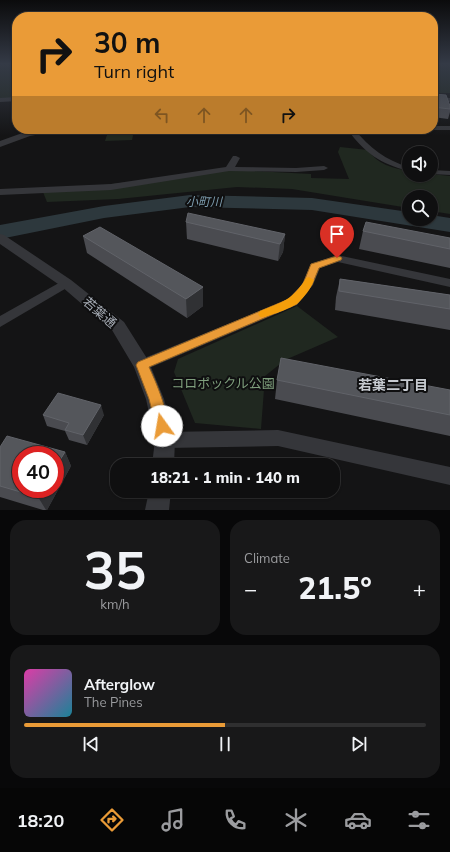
<!DOCTYPE html>
<meta charset="utf-8">
<style>
body{margin:0;font-family:Mulish,"Noto Sans JP",sans-serif;background:#181819;color:#f1f3f6;height:100vh;display:flex;flex-direction:column;font-size:15px;white-space:nowrap}
*{box-sizing:border-box;margin:0}
p{font-size:13px;color:#9b9c9f}
.icon{flex:none;width:22px;height:22px;fill:none;stroke:currentColor;stroke-width:2;stroke-linecap:round;stroke-linejoin:round}
.map{position:relative;height:510px;overflow:hidden}
.drawer{display:flex;flex-direction:column;gap:10px;padding:10px;background:#080809;flex:1}
.drawer>*{flex:none}
.guide{position:absolute;left:12px;top:12px;width:426px;height:122px;border-radius:16px;box-shadow:0 1px 3px #0004,0 0 0 1px #2f2f30;background:#ea9b37;color:#111;overflow:hidden}
.buttons{position:absolute;left:402px;top:146px;display:grid;gap:8px}
.buttons a{display:grid;place-items:center;width:36px;height:36px;border-radius:50%;background:#0f0f10;box-shadow:0 1px 3px #0004,0 0 0 1px #2f2f30;font-size:20px}
.speed{position:absolute;left:12px;top:446px;display:flex;gap:8px;font-size:20px;font-weight:700;text-align:center}
.speed>*{display:grid;place-content:center;width:52px;height:52px;border-radius:50%;background:#0f0f10;box-shadow:0 1px 3px #0004,0 0 0 1px #2f2f30;line-height:1}
.speed .limit{border:6px solid #d22;background:#fff;color:#111}
.pin{position:absolute;display:grid;place-items:center;width:34px;height:34px;color:#fff;margin:-41px -17px;border-radius:50% 50% 50% 0;rotate:-45deg;box-shadow:0 0 4px #0007}
.pin .icon{rotate:45deg}
.me{position:absolute;width:44px;margin:-22px;rotate:347deg;stroke-linejoin:round;filter:drop-shadow(0 0 3px #0008)}
.turn{display:flex;align-items:center;gap:14px;height:84px;padding:0 16px;font-size:18px}
.turn .icon{width:52px;height:52px;stroke-width:2.5}
.turn b{display:block;font-size:28px;line-height:34px}
.lanes{display:flex;align-items:center;height:38px;padding:0 16px;background:#0003;justify-content:center;gap:20px;direction:ltr}
.lanes .off{opacity:.35}
.big{font-size:30px;font-weight:800;line-height:1.1}
.drawer .card{flex:1;display:flex;flex-direction:column;justify-content:center;gap:6px;min-width:0;padding:0 14px;border-radius:16px;background:#181819}
.drawer .dial{align-items:center;gap:0}
.dial b{font-size:52px;line-height:1}
.song{display:flex;align-items:center;gap:12px}
.cover{width:48px;height:48px;border-radius:6px;background:linear-gradient(135deg,hsl(320 70% 55%),hsl(190 70% 35%))}
.played{height:4px;border-radius:2px;background:linear-gradient(90deg,#ea9b37 50%,#2f2f30 50%)}
.keys{display:flex;justify-content:space-around;direction:ltr}
.heat{display:flex;justify-content:space-between;align-items:center;font-size:22px;direction:ltr}
.drawer .tiles{flex:1;display:grid;gap:10px;grid-template-columns:1fr 1fr}
.card:last-child{grid-column:span 2}
.trip{position:absolute;left:110px;top:458px;width:230px;height:40px;border-radius:16px;background:#0f0f10;box-shadow:0 1px 3px #0004,0 0 0 1px #2f2f30;font-weight:800;line-height:40px;text-align:center}
.menu{display:flex;height:64px;justify-content:space-around;align-items:center;background:#060606;color:#9b9c9f}
.menu .icon{width:28px;height:28px}
.menu .on{color:#ea9b37}
.menu b{font-size:18px;color:#f1f3f6}
.map>svg:first-child{display:block}
</style>
<div class="map">
<svg width="450" height="510" viewBox="0 0 450 510">
<rect width="100%" height="100%" fill="#141415"/>
<!-- green -->
<g fill="#202820">
<path d="M0,64H17V98L0,99Z"/>
<rect x="433" y="64" width="17" height="29"/>
<path d="M134,131L132,140L105,141L108,132Z"/>
<path d="M340,147L368,150C377,164 392,168 409,171V175L431,174L450,176V214L431,211V197H409V208L292,189L237,187L118,199L47,202L43,192L232,170L311,174V178L349,179L338,152Z"/>
<path d="M297,306L338,337L285,360L265,376L261,429L195,423L174,372L178,359Z"/>
</g>
<g fill="none" stroke-linecap="round" stroke-linejoin="round">
<!-- river -->
<path fill="#2d383d" fill-rule="evenodd" d="M190,195L312,198L409,212V219H431V215L450,218V232L312,210L190,207L104,218L0,239V225L104,206Z"/>
<!-- minor -->
<g fill="#35363a" fill-rule="evenodd">
<path d="M17,97V101L0,102V98Z"/>
<path d="M433,97L450,98V102L433,101Z"/>
<path d="M347,129H354C370,148 385,160 409,167V171C380,164 365,153 347,129Z"/>
<path d="M233,156H236L240,158L235,167L296,168L324,166L328,168L324,170L296,172L229,171L111,190L0,195V189L111,184L226,167Z"/>
<path d="M431,170L450,171V175L431,174Z"/>
<path d="M337,255L450,279V287L338,262L320,268L313,285L297,305L147,369L142,371L137,369L135,365L137,361L289,299L302,284L311,264Z"/>
<path d="M66,279L70,280L72,283L70,286L0,327V316Z"/>
<path d="M278,430L450,467V485L278,446L165,448L159,446L156,440L159,434L165,432Z"/>
</g>
<!-- tertiary -->
<g fill="#35363a" fill-rule="evenodd">
<path d="M433,126H450V130H430L433,129Z"/>
<path d="M43,129H61L57,131L30,136L0,147V141L25,132Z"/>
<path d="M0,234L4,235L71,280L124,322L148,360L164,399L175,440L174,465H152L155,440L146,399L134,367L112,330L61,286L0,244Z"/>
<path d="M149,491H171L169,510H145Z"/>
</g>
</g>
<!-- wall -->
<g fill="#4a4b50">
<path d="M433,94L450,106V112L448,119L433,117Z"/>
<path d="M186,222L285,234L283,252L278,261L187,239Z"/>
<path d="M363,231L450,238V268L359,249Z"/>
<path d="M83,236L203,287V306L187,318L87,253Z"/>
<path d="M340,279L450,295V330L335,310L336,297Z"/>
<path d="M277,380L450,390V436L275,399Z"/>
<path d="M43,415H104L87,445L69,440L65,431L47,426Z"/>
<path d="M0,447L65,452L71,466L47,510H43L0,497Z"/>
</g>
<!-- shaded-wall -->
<g fill="#303134">
<path d="M285,234L283,252L278,261L280,244Z"/>
<path d="M203,287V306L187,318L186,299Z"/>
<path d="M101,405L104,415L87,445L83,435Z"/>
<path d="M65,452L71,466L47,510H46L38,497L43,489H55V468Z"/>
</g>
<!-- building -->
<g fill="#54565b" stroke="#616369">
<path d="M433,94L446,95L450,106V109L433,107Z"/>
<path d="M188,213L285,234L280,244L186,222Z"/>
<path d="M366,222L450,238V249L363,231Z"/>
<path d="M100,227L203,287L186,299L83,236Z"/>
<path d="M340,279L450,295V309L339,291Z"/>
<path d="M281,358L450,390V415L277,380Z"/>
<path d="M58,393L101,405L83,435L65,430L69,423L43,415Z"/>
<path d="M7,436L65,452L55,468V455H21V489H43L38,497L0,486V447Z"/>
</g>
<!-- sky -->
<linearGradient id="sky" x2="0" y2="1"><stop stop-color="#0b0b0c"/><stop offset="0.47" stop-color="#343a46"/><stop offset="1" stop-color="#343a46" stop-opacity="0"/></linearGradient>
<rect width="450" height="136" fill="url(#sky)"/>
<!-- route -->
<path fill="#ea9b37" stroke="#986524" d="M337,256L341,257L342,258L341,260L319,268L312,285L297,304L149,367C155,380 172,418 166,431L162,432L157,431L149,399L136,365L138,362L289,299L303,284L311,264Z"/>
<!-- slow -->
<path fill="#f59e0b" d="M309,277L314,280C311,289 304,297 298,303C292,308 266,318 260,317L258,314L260,311C282,302 293,300 306,278Z"/>
<g text-anchor="middle" stroke-width="4" stroke-linejoin="round" paint-order="stroke">
<!-- water labels -->
<g font-size="12" font-style="italic" fill="#7e9daf" stroke="#0f0f10">
<text x="204" y="206">小町川</text>
</g>
<!-- near-street labels -->
<g font-size="13" fill="#a6acb5" stroke="#0f0f10">
<text transform="translate(100 312) rotate(41)" y="5">若葉通</text>
</g>
<!-- near-park labels -->
<g font-size="13" fill="#7f9f7d" stroke="#0f0f10">
<text x="223" y="388">コロポックル公園</text>
</g>
<!-- near-neighbourhood labels -->
<g font-size="14" font-weight="bold" fill="#c7cbd1" stroke="#0f0f10">
<text x="393" y="390">若葉二丁目</text>
</g>
</g>
</svg>
<div class="buttons">
<a><svg class="icon" aria-label="sound" viewBox="0 0 24 24"><path d="M4 9h4l5-4v14l-5-4H4zM17 9q2 3 0 6"/></svg></a>
<a><svg class="icon" aria-label="search" viewBox="0 0 24 24"><circle cx="10" cy="10" r="6"/><path d="M15 15l6 6"/></svg></a>
</div>
<div class="speed"><div class="limit">40</div></div>
<div class="pin" style="left:337px;top:258px;background:#d93025"><svg class="icon" aria-label="arrive" viewBox="0 0 24 24"><path d="M6 21V4h12l-3 4 3 4H6"/></svg></div>
<svg class="me" style="left:162px;top:426px" viewBox="-20 -20 40 40"><circle r="19" fill="#fff"/><path d="M0-13L10 11 0 6-10 11z" fill="#ea9b37"/></svg>
<div class="trip">18:21 · 1 min · 140 m</div>
<div class="guide">
<div class="turn"><svg class="icon" aria-label="right" viewBox="0 0 24 24"><path d="M7 20v-9h11M14 6l5 5-5 5"/></svg><div><b>30 m</b>Turn right</div></div>
<div class="lanes"><svg class="icon off" aria-label="left" viewBox="0 0 24 24"><path d="M17 20v-9H6M10 6l-5 5 5 5"/></svg><svg class="icon off" aria-label="ahead" viewBox="0 0 24 24"><path d="M12 20V5M6 11l6-6 6 6"/></svg><svg class="icon off" aria-label="ahead" viewBox="0 0 24 24"><path d="M12 20V5M6 11l6-6 6 6"/></svg><svg class="icon" aria-label="right" viewBox="0 0 24 24"><path d="M7 20v-9h11M14 6l5 5-5 5"/></svg></div>
</div>
</div>
<section class="drawer">
<div class="tiles">
<div class="card dial"><b>35</b><p>km/h</p></div>
<div class="card"><p>Climate</p>
<div class="heat"><a>−</a><b class="big">21.5°</b><a>+</a></div>
</div>
<div class="card">
<div class="song"><i class="cover"></i><div><b>Afterglow</b><p>The Pines</p></div></div>
<div class="played"></div>
<div class="keys"><svg class="icon" aria-label="previous" viewBox="0 0 24 24"><path d="M18 5L8 12l10 7zM5 5v14"/></svg><svg class="icon" aria-label="pause" viewBox="0 0 24 24"><path d="M8 5v14M16 5v14"/></svg><svg class="icon" aria-label="next" viewBox="0 0 24 24"><path d="M6 5l10 7-10 7zM19 5v14"/></svg></div>
</div>
</div>
</section>
<nav class="menu">
<b>18:20</b>
<svg class="icon on" aria-label="directions" viewBox="0 0 24 24"><path d="M12 3l9 9-9 9-9-9zM9 14v-3h6M13 9l2 2-2 2"/></svg>
<svg class="icon" aria-label="music" viewBox="0 0 24 24"><path d="M9 18V5l10-2v13"/><circle cx="6" cy="18" r="3"/><circle cx="16" cy="16" r="3"/></svg>
<svg class="icon" aria-label="phone" viewBox="0 0 24 24"><path d="M5 4h4l2 5-3 2q2 4 5 5l2-3 5 2v4C11 20 4 13 5 4z"/></svg>
<svg class="icon" aria-label="climate" viewBox="0 0 24 24"><path d="M12 3v18M4 7l16 10M4 17L20 7"/></svg>
<svg class="icon" aria-label="car" viewBox="0 0 24 24"><path d="M5 17H2v-5l4-1 3-4h7l3 4 3 1v5h-3M9 17h6M6 11h13"/><circle cx="7" cy="17" r="2"/><circle cx="17" cy="17" r="2"/></svg>
<svg class="icon" aria-label="filters" viewBox="0 0 24 24"><path d="M4 7h16M4 17h16"/><circle cx="9" cy="7" r="2"/><circle cx="15" cy="17" r="2"/></svg>
</nav>
